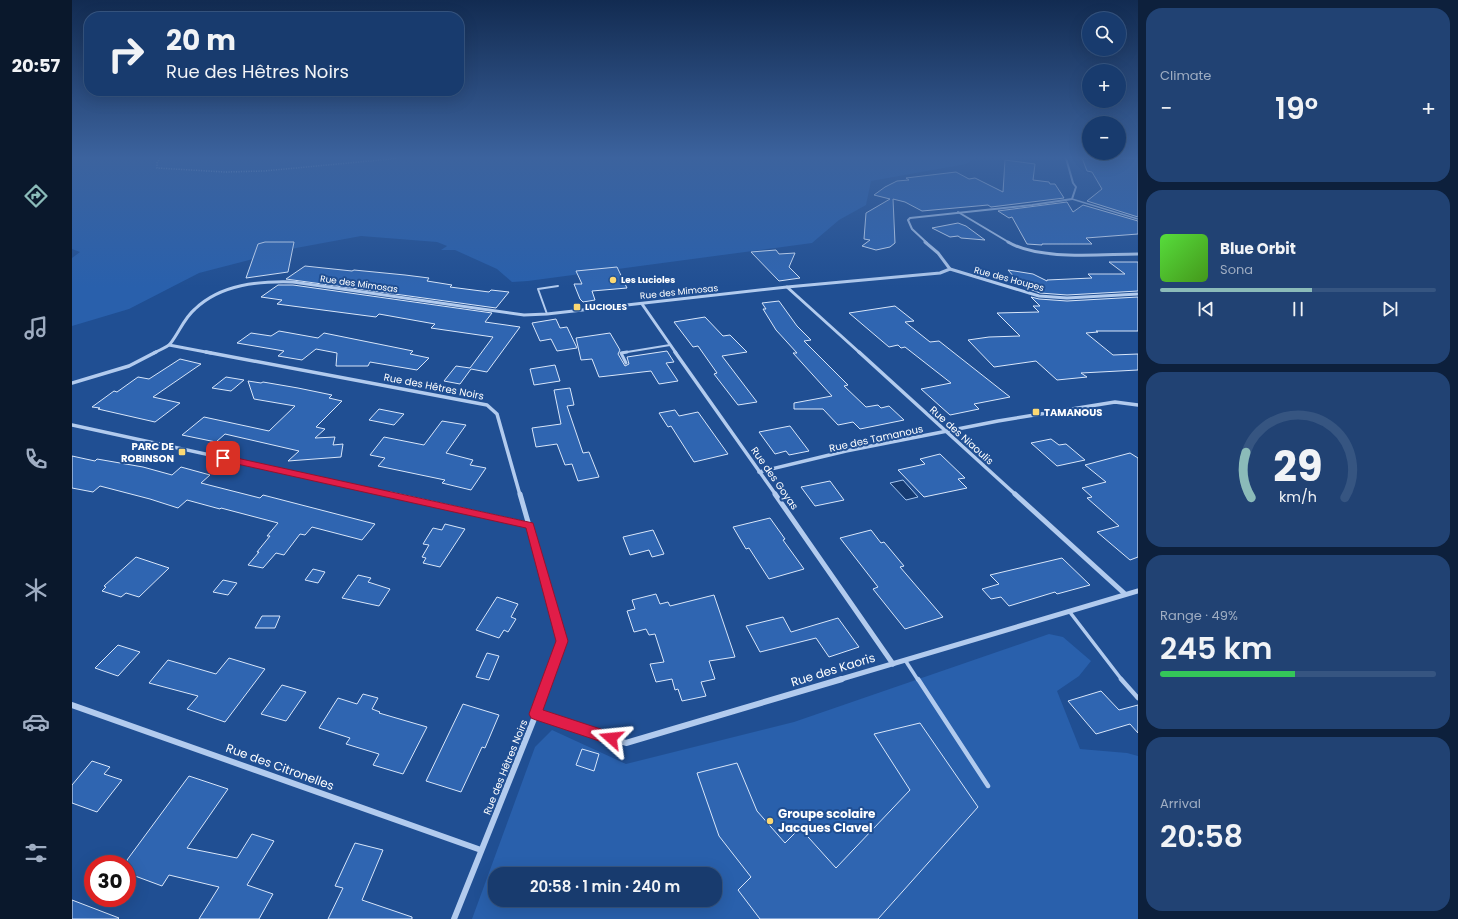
<!DOCTYPE html>
<meta charset="utf-8">
<style>
body{margin:0;font-family:Poppins,sans-serif;background:#214273;color:#f1f3f6;height:100vh;display:flex;flex-direction:column;font-size:15px;white-space:nowrap}
*{box-sizing:border-box;margin:0}
p{font-size:13px;color:#9fadc2}
.icon{flex:none;width:22px;height:22px;fill:none;stroke:currentColor;stroke-width:2;stroke-linecap:round;stroke-linejoin:round}
.map{position:relative;flex:1;overflow:hidden}
.drawer{display:flex;flex-direction:column;gap:8px;padding:8px;background:#0d203c;width:320px}
.drawer>*{flex:none}
.banner{position:absolute;left:12px;top:12px;width:380px;height:84px;border-radius:16px;box-shadow:0 4px 16px #0002,0 0 0 1px #365581;background:#183b6e;color:#f1f3f6;overflow:hidden}
.buttons{position:absolute;left:1010px;top:12px;display:grid;gap:8px}
.buttons a{display:grid;place-items:center;width:44px;height:44px;border-radius:50%;background:#183b6e;box-shadow:0 4px 16px #0002,0 0 0 1px #365581;font-size:20px}
.speed{position:absolute;left:12px;top:855px;display:flex;gap:8px;font-size:20px;font-weight:700;text-align:center}
.speed>*{display:grid;place-content:center;width:52px;height:52px;border-radius:50%;background:#183b6e;box-shadow:0 4px 16px #0002,0 0 0 1px #365581;line-height:1}
.speed .limit{border:6px solid #d22;background:#fff;color:#111}
.pin{position:absolute;display:grid;place-items:center;width:34px;height:34px;color:#fff;margin:-17px;border-radius:8px;box-shadow:0 2px 6px #0006}
.me{position:absolute;width:44px;margin:-22px;rotate:288deg;stroke-linejoin:round;filter:drop-shadow(0 0 3px #0008)}
.turn{display:flex;align-items:center;gap:14px;height:84px;padding:0 16px;font-size:18px}
.turn .icon{width:52px;height:52px;stroke-width:2.5}
.turn b{display:block;font-size:28px;line-height:34px}
.big{font-size:30px;font-weight:600;line-height:1.1}
.drawer .card{flex:1;display:flex;flex-direction:column;justify-content:center;gap:6px;min-width:0;padding:0 14px;border-radius:16px;background:#214273}
.drawer .dial{align-items:center;gap:0}
.dial svg{height:104px;overflow:visible;fill:none;stroke:#365581;stroke-width:7;stroke-linecap:round;text-anchor:middle}
.dial text{fill:#f1f3f6;stroke:none}
.song{display:flex;align-items:center;gap:12px}
.cover{width:48px;height:48px;border-radius:6px;background:linear-gradient(135deg,hsl(110 70% 55%),hsl(100 70% 35%))}
.played{height:4px;border-radius:2px;background:linear-gradient(90deg,#8bbbb9 55%,#365581 55%)}
.keys{display:flex;justify-content:space-around;direction:ltr}
.heat{display:flex;justify-content:space-between;align-items:center;font-size:22px;direction:ltr}
.charge{height:6px;border-radius:3px;background:linear-gradient(90deg,#34c759 49%,#365581 0)}
.trip{position:absolute;left:416px;top:867px;width:234px;height:40px;border-radius:16px;background:#183b6e;box-shadow:0 4px 16px #0002,0 0 0 1px #365581;font-weight:600;line-height:40px;text-align:center}
main{display:flex;flex:1;min-height:0}
.tab-bar{display:flex;flex-direction:column;width:72px;justify-content:space-around;align-items:center;background:#0a182c;color:#9fadc2}
.tab-bar .icon{width:28px;height:28px}
.tab-bar .active{color:#8bbbb9}
.tab-bar b{font-size:18px;color:#f1f3f6}
.map>svg:first-child{display:block}
</style>
<main>
<nav class="tab-bar">
<b>20:57</b>
<svg class="icon active" aria-label="directions" viewBox="0 0 24 24"><path d="M12 3l9 9-9 9-9-9zM9 14v-3h6M13 9l2 2-2 2"/></svg>
<svg class="icon" aria-label="music" viewBox="0 0 24 24"><path d="M9 18V5l10-2v13"/><circle cx="6" cy="18" r="3"/><circle cx="16" cy="16" r="3"/></svg>
<svg class="icon" aria-label="phone" viewBox="0 0 24 24"><path d="M5 4h4l2 5-3 2q2 4 5 5l2-3 5 2v4C11 20 4 13 5 4z"/></svg>
<svg class="icon" aria-label="climate" viewBox="0 0 24 24"><path d="M12 3v18M4 7l16 10M4 17L20 7"/></svg>
<svg class="icon" aria-label="car" viewBox="0 0 24 24"><path d="M5 17H2v-5l4-1 3-4h7l3 4 3 1v5h-3M9 17h6M6 11h13"/><circle cx="7" cy="17" r="2"/><circle cx="17" cy="17" r="2"/></svg>
<svg class="icon" aria-label="filters" viewBox="0 0 24 24"><path d="M4 7h16M4 17h16"/><circle cx="9" cy="7" r="2"/><circle cx="15" cy="17" r="2"/></svg>
</nav>
<div class="map">
<svg width="1066" height="919" viewBox="0 0 1066 919">
<rect width="100%" height="100%" fill="#204f93"/>
<!-- green -->
<g fill="#2960ac" fill-rule="evenodd">
<path d="M0,158H903L894,164L799,181L794,205L767,220L740,243L456,281L440,282L425,269L383,250H369L375,246L365,242L289,236L224,248L127,273L57,309L0,326V258L8,252L0,249Z"/>
<path d="M977,634L991,637L1019,661L1007,676L985,691L1008,749L1055,753L1066,756V919H400L463,747L480,730L554,764L722,722ZM423,874H643V900H423Z"/>
</g>
<!-- water -->
<path fill="#163b72" stroke="#a6c6ef" d="M831,480L846,497L834,500L818,483Z"/>
<!-- building -->
<g fill="#2f65b1" stroke="#d8e6fa">
<path d="M1010,158H1066V217L1015,201L1030,189L1020,172L1015,171Z"/>
<path d="M933,160L963,164L961,180L977,182L978,184H983L992,198L919,207L916,205L850,211L833,202L821,199L823,243L818,247L804,250L790,246L798,240L792,239L794,213L818,199L802,195L813,187L825,181L837,180L834,178L884,172L897,179L903,178L931,192Z"/>
<path d="M995,202L1001,212L1011,205L1066,221V234L1014,238L1020,244H970V245L955,244L940,217L937,218L926,211Z"/>
<path d="M886,223L894,226L913,240L889,238L886,236L878,237L860,228Z"/>
<path d="M193,242H222L216,272L174,278L186,244Z"/>
<path d="M704,250L707,254L723,253L717,267L728,278L707,281L679,252Z"/>
<path d="M1037,262H1066V291L995,295L968,293L950,286L936,270L961,274L975,281V280L1020,278L1016,274H1053Z"/>
<path d="M233,266L280,271L282,270L333,275L357,278L355,281L380,285L378,287L417,292L419,290L437,292L424,308L214,279Z"/>
<path d="M545,267L555,288L520,291L523,300L511,302L508,299L502,284H510L504,271Z"/>
<path d="M206,285H221L420,313L413,322L448,327L415,372L399,369L388,384L372,381L384,366L398,368L421,337L359,328L363,324L307,314L304,317L205,304L210,300L189,297Z"/>
<path d="M959,297L967,299L995,301L1066,297V331H1024L1026,332L1014,333L1041,355L1066,354V370L1009,373L1015,377L985,380L964,361L922,367L896,340L917,337L948,336L925,313L967,312L961,306H968Z"/>
<path d="M707,301L725,326L739,340L732,341L776,385L772,386L794,407L806,405L809,408L817,406L832,420L788,429L781,422L766,425L751,409H722V403L760,396L721,353H725L704,330L691,309H694L690,303Z"/>
<path d="M823,306L842,321L833,322L858,342L867,341L938,397L902,404L907,409L878,415L849,389L879,383L833,347L829,348L826,345L817,347L777,313Z"/>
<path d="M633,317L651,336L658,335L675,352L650,356L685,402L666,405L642,374L645,373L626,346L621,347L602,322Z"/>
<path d="M484,319L488,328L495,327L505,348L485,351L479,339L468,341L460,323Z"/>
<path d="M207,331L246,338L252,333L341,351L338,354L357,358L345,370L298,362L296,366H264L265,353L244,349L230,360L206,356L212,351L165,343L179,333L199,336Z"/>
<path d="M538,333L548,350L546,354L553,366L557,364L555,357L595,351L602,362L594,363L606,381L587,384L579,371L527,377L520,359L509,360L504,338Z"/>
<path d="M108,359L129,364L81,397L108,403L83,422L26,409L28,408L20,407L42,391L45,392L66,377L77,379Z"/>
<path d="M483,365L488,381L462,385L458,369Z"/>
<path d="M154,377L172,380L159,391L140,388Z"/>
<path d="M176,381L189,383L191,382L226,388L260,395L257,398L270,401L244,427L253,429L243,438L263,437L261,445L271,444L269,457L216,461L227,451L153,434L144,442L110,435L132,417L197,431L223,406L182,399Z"/>
<path d="M498,388L502,405L495,406L511,453L517,452L527,477L506,481L500,464L493,465L485,444L464,447L460,428L489,424L482,390Z"/>
<path d="M307,409L332,414L322,425L297,420Z"/>
<path d="M603,410L607,416L626,412L656,454L622,462L599,426L596,427L587,413Z"/>
<path d="M370,421L394,425L374,453L401,460L398,465L414,468L399,490L370,483L373,480L306,466L313,458L298,455L312,437L352,445Z"/>
<path d="M718,426L737,451L717,455L714,451L703,454L687,432Z"/>
<path d="M979,439L987,445L994,444L1013,460L985,466L959,443Z"/>
<path d="M1058,453L1066,458V557L1058,560L1025,532L1047,526L1015,498L1020,497L1010,488L1034,482L1013,465Z"/>
<path d="M868,454L893,478L886,479L895,488L852,497L826,470L853,464L848,459Z"/>
<path d="M0,456L23,461L25,459L71,467L100,475L109,467L138,475L129,483L188,498L191,495L303,524L290,540L240,527L233,535L228,534L212,555L204,553L191,568L176,565L187,552H185L198,536H195L206,523L149,508L148,509L115,500L106,508L78,499L28,486L21,492L0,488Z"/>
<path d="M758,481L772,500L743,506L729,487Z"/>
<path d="M698,518L713,539L711,540L732,569L697,579L677,548L674,549L661,527Z"/>
<path d="M373,524L393,529L368,567L351,563L354,558L350,557L357,545L351,544L361,528L370,530Z"/>
<path d="M581,530L592,554L580,557L577,550L558,555L551,537Z"/>
<path d="M799,530L809,543L812,542L832,566L828,567L871,617L833,629L801,589L806,587L768,538Z"/>
<path d="M64,557L97,568L67,597L54,593L49,597L30,591L34,587L32,586Z"/>
<path d="M990,558L1018,585L985,594L983,592L937,606L929,597L919,599L910,589L927,584L918,575Z"/>
<path d="M241,569L253,572L246,583L233,580Z"/>
<path d="M286,575L299,578L296,582L318,589L307,606L270,598Z"/>
<path d="M151,580L165,583L156,595L141,592Z"/>
<path d="M584,594L588,604L596,602L598,606L642,595L663,657L637,661L643,679L629,682L634,696L610,701L606,689L603,690L600,679L584,682L578,664L592,662L583,634L577,635L574,629L562,632L555,611L563,609L560,600Z"/>
<path d="M425,597L446,604L439,617L444,619L436,632L432,630L427,638L404,630Z"/>
<path d="M190,616H208L203,628H183Z"/>
<path d="M711,617L719,632L766,618L787,647L757,657L744,638L688,652L674,626Z"/>
<path d="M46,645L68,652L46,676L23,668Z"/>
<path d="M415,653L427,656L417,680L404,677Z"/>
<path d="M157,658L193,669L153,722L115,709L126,696L77,683L96,660L144,674Z"/>
<path d="M210,685L234,692L214,721L189,714Z"/>
<path d="M1029,691L1047,710L1066,705V733L1058,724L1024,734L996,701Z"/>
<path d="M291,694L306,698L300,709L308,712L307,713L355,727L331,774L301,765L307,754L274,744L278,738L247,728L266,698L285,704Z"/>
<path d="M391,704L427,715L413,748L410,747L389,792L354,781Z"/>
<path d="M848,723L906,807L806,919H688L666,890L679,877L647,836L625,773L665,763L685,811L713,843L728,828L764,868L838,790L802,734Z"/>
<path d="M510,749L527,754L522,771L504,765Z"/>
<path d="M20,761L38,767L32,774L50,780L25,812L0,803V785Z"/>
<path d="M117,776L156,789L115,848L165,858L180,834L202,841L175,885L201,894L187,919H127L147,887L97,875L90,886L55,873V860Z"/>
<path d="M283,843L311,850L290,900L340,917V919H256L271,888L263,886Z"/>
<path d="M0,900L47,918L46,919H0Z"/>
</g>
<g fill="none" stroke-linecap="round" stroke-linejoin="round">
<!-- path -->
<path stroke="#b2cbee" stroke-width="1.5" stroke-dasharray="1 1.5" stroke-linecap="butt" d="M88,158L85,163V168L153,172L192,171L329,158"/>
<!-- service-far4 -->
<path stroke="#b2cbee" stroke-width="1.5" d="M1000,199L1066,219"/>
<!-- service-far3 -->
<g stroke="#b2cbee" stroke-width="2">
<path d="M475,314L466,289L486,286"/>
<path d="M549,353L598,345"/>
</g>
<!-- service-far2 -->
<path stroke="#b2cbee" stroke-width="3" d="M554,363L549,353L555,352"/>
<!-- service-far1 -->
<g stroke="#b2cbee" stroke-width="3.5">
<path d="M997,611L1050,680"/>
<path d="M833,660L846,680"/>
</g>
<!-- service -->
<g stroke="#b2cbee" stroke-width="4.5">
<path d="M846,679L916,786"/>
<path d="M1049,679L1066,698"/>
</g>
<!-- minor-far4 -->
<g stroke="#b2cbee" stroke-width="2">
<path d="M886,212L938,243"/>
<path d="M855,243L840,229L836,220L838,218L960,205L1000,199L1004,187L1001,183L994,158"/>
</g>
<!-- minor-far3 -->
<g stroke="#b2cbee" stroke-width="3">
<path d="M936,242C968,261 1029,254 1066,254"/>
<path d="M878,269L967,296L995,298L1066,294"/>
<path d="M715,287L788,353"/>
<path d="M570,304L604,353"/>
<path d="M97,345L139,353"/>
<path d="M82,353C87,350 94,348 98,344C107,333 112,318 123,309C149,284 187,281 221,282L452,315L475,314L715,287L868,273L878,269L866,253L853,242"/>
</g>
<!-- minor-far2 -->
<g stroke="#b2cbee" stroke-width="3.5">
<path d="M134,352L415,405L425,414L448,495"/>
<path d="M603,352L704,495"/>
<path d="M787,352L944,495"/>
<path d="M0,383L57,366L84,352"/>
<path d="M0,425L322,495"/>
<path d="M687,472L774,451L926,421L1043,402L1066,405"/>
</g>
<!-- minor-far1 -->
<g stroke="#b2cbee" stroke-width="5">
<path d="M318,494L458,525"/>
<path d="M448,494L490,641L476,680"/>
<path d="M703,494L821,664"/>
<path d="M943,494L1053,594"/>
<path d="M766,680L1066,591"/>
</g>
<!-- minor -->
<g stroke="#b2cbee" stroke-width="6">
<path d="M0,705L409,850"/>
<path d="M464,714L554,743L770,679"/>
<path d="M382,919L464,714L476,679"/>
</g>
</g>
<!-- sky -->
<linearGradient id="sky" x2="0" y2="1"><stop stop-color="#122b51"/><stop offset="0.55" stop-color="#3c639e"/><stop offset="1" stop-color="#3c639e" stop-opacity="0"/></linearGradient>
<rect width="1066" height="287" fill="url(#sky)"/>
<!-- route -->
<path fill="#e11d48" stroke="#92132f" d="M151,455L461,523L496,641L471,710L544,734L546,738L544,743L539,745L464,720L459,718L457,714L484,641L454,528L147,460L146,458Z"/>
<!-- markers -->
<g fill="#fbd873" stroke="#204f93" stroke-width="1.5">
<circle cx="541" cy="280" r="4"/>
<rect x="501" y="303" width="8" height="8" rx="2"/>
<rect x="960" y="408" width="8" height="8" rx="2"/>
<rect x="106" y="448" width="8" height="8" rx="2"/>
<circle cx="698" cy="821" r="4"/>
</g>
<g text-anchor="middle" stroke-width="4" stroke-linejoin="round" paint-order="stroke">
<!-- far-street labels -->
<g font-size="9" fill="#fff" stroke="#204f93">
<text transform="translate(937 279) rotate(15)" y="3">Rue des Houpes</text>
<text transform="translate(287 284) rotate(8)" y="3">Rue des Mimosas</text>
<text transform="translate(607 292) rotate(-6)" y="3">Rue des Mimosas</text>
</g>
<!-- far-poi labels -->
<g font-size="9" font-weight="bold" fill="#fff" stroke="#204f93" text-anchor="start">
<text x="549" y="283">Les Lucioles</text>
<text x="513" y="310">LUCIOLES</text>
</g>
<!-- street labels -->
<g font-size="10" fill="#fff" stroke="#204f93">
<text transform="translate(362 386) rotate(11)" y="4">Rue des Hêtres Noirs</text>
<text transform="translate(890 435) rotate(42)" y="4">Rue des Niaoulis</text>
<text transform="translate(804 438) rotate(-12)" y="4">Rue des Tamanous</text>
<text transform="translate(703 478) rotate(55)" y="4">Rue des Goyas</text>
<text transform="translate(433 767) rotate(-68)" y="4">Rue des Hêtres Noirs</text>
</g>
<!-- poi labels -->
<g font-size="10" font-weight="bold" fill="#fff" stroke="#204f93" text-anchor="start">
<text x="972" y="416">TAMANOUS</text>
<text x="102" y="450" text-anchor="end">PARC DE<tspan x="102" dy="12">ROBINSON</tspan></text>
</g>
<!-- near-street labels -->
<g font-size="12" fill="#fff" stroke="#204f93">
<text transform="translate(761 670) rotate(-17)" y="4">Rue des Kaoris</text>
<text transform="translate(208 767) rotate(20)" y="4">Rue des Citronelles</text>
</g>
<!-- near-poi labels -->
<g font-size="12" font-weight="bold" fill="#fff" stroke="#204f93" text-anchor="start">
<text x="706" y="818">Groupe scolaire<tspan x="706" dy="14">Jacques Clavel</tspan></text>
</g>
</g>
</svg>
<div class="buttons">
<a><svg class="icon" aria-label="search" viewBox="0 0 24 24"><circle cx="10" cy="10" r="6"/><path d="M15 15l6 6"/></svg></a>
<a>+</a>
<a>−</a>
</div>
<div class="speed"><div class="limit">30</div></div>
<div class="pin" style="left:151px;top:458px;background:#d93025"><svg class="icon" aria-label="arrive" viewBox="0 0 24 24"><path d="M6 21V4h12l-3 4 3 4H6"/></svg></div>
<svg class="me" style="left:539px;top:738px" viewBox="-20 -20 40 40"><path d="M0-17L14 15 0 8-14 15z" fill="#e11d48" stroke="#fff" stroke-width="4"/></svg>
<div class="trip">20:58 · 1 min · 240 m</div>
<div class="banner">
<div class="turn"><svg class="icon" aria-label="right" viewBox="0 0 24 24"><path d="M7 20v-9h11M14 6l5 5-5 5"/></svg><div><b>20 m</b>Rue des Hêtres Noirs</div></div>
</div>
</div>
<section class="drawer">
<div class="card"><p>Climate</p>
<div class="heat"><a>−</a><b class="big">19°</b><a>+</a></div>
</div>
<div class="card">
<div class="song"><i class="cover"></i><div><b>Blue Orbit</b><p>Sona</p></div></div>
<div class="played"></div>
<div class="keys"><svg class="icon" aria-label="previous" viewBox="0 0 24 24"><path d="M18 5L8 12l10 7zM5 5v14"/></svg><svg class="icon" aria-label="pause" viewBox="0 0 24 24"><path d="M8 5v14M16 5v14"/></svg><svg class="icon" aria-label="next" viewBox="0 0 24 24"><path d="M6 5l10 7-10 7zM19 5v14"/></svg></div>
</div>
<div class="card dial"><svg viewBox="0 0 100 80">
<path d="M14 69A42 42 0 1 1 86 69"/>
<path d="M14 69A42 42 0 0 1 10 34" stroke="#8bbbb9"/>
<text x="50" y="56" font-size="32" font-weight="700">29</text>
<text x="50" y="72" font-size="11">km/h</text>
</svg></div>
<div class="card"><p>Range · 49%</p><b class="big">245 km</b><div class="charge"></div></div>
<div class="card"><p>Arrival</p><b class="big">20:58</b></div>
</section>
</main>
